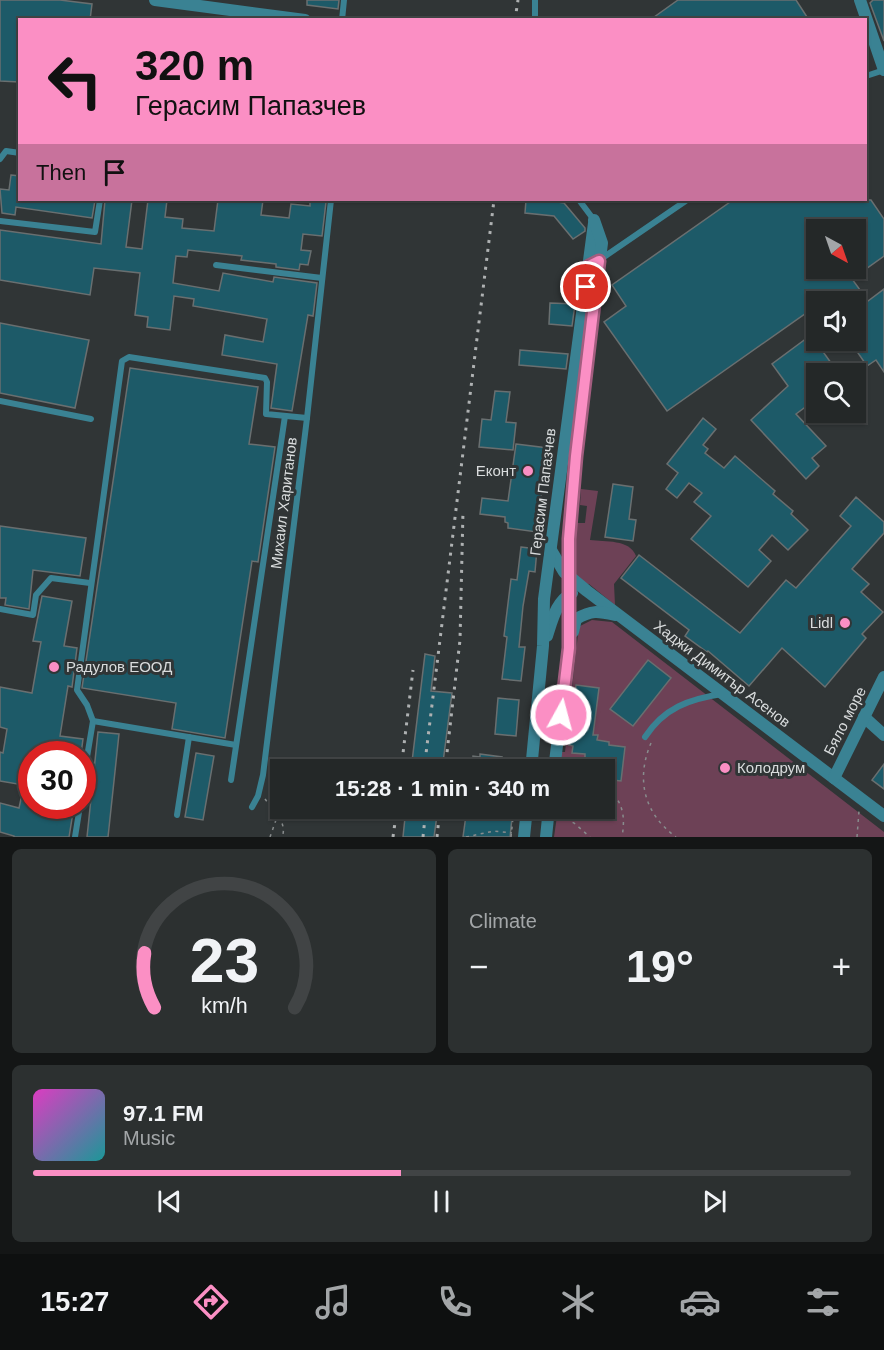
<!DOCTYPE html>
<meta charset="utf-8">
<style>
body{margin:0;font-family:Arial,sans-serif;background:#2c3030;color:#f1f3f6;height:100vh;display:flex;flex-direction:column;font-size:22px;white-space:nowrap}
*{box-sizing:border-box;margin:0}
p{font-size:20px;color:#a3a6a8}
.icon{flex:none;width:33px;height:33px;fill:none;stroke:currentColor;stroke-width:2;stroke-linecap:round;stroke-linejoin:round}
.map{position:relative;height:837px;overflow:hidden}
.panel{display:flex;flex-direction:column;gap:12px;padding:12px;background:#141616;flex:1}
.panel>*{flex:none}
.top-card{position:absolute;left:18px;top:18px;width:849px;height:183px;border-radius:0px;box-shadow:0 2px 4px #0004,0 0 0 2px #414445;background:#fb8fc4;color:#111;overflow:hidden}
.needle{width:39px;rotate:140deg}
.controls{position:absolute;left:806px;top:219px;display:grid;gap:12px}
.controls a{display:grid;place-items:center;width:60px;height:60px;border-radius:0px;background:#242828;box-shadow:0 2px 4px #0004,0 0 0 2px #414445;font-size:30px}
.speed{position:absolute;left:18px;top:741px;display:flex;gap:12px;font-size:30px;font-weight:700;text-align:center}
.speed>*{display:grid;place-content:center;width:78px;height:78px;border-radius:50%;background:#242828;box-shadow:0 2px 4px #0004,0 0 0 2px #414445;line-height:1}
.speed .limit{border:9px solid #d22;background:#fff;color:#111}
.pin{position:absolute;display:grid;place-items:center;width:51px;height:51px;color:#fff;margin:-26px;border:3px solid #fff;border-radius:50%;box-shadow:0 2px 6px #0007}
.me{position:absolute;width:66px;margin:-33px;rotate:7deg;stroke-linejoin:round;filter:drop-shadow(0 0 4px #0008)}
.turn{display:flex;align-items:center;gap:21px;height:126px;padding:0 18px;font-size:27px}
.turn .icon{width:78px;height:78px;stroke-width:2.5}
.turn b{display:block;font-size:42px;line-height:51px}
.then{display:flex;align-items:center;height:57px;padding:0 18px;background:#0003;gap:12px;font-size:22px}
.big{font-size:45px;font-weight:700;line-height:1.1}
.panel .card{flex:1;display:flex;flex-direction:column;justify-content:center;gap:9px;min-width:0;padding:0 21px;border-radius:9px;background:#2c3030}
.panel .dial{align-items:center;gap:0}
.dial svg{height:156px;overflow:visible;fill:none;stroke:#414445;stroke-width:7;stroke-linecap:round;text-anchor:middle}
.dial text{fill:#f1f3f6;stroke:none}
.song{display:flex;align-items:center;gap:18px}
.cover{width:72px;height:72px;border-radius:9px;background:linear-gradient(135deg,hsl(310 70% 55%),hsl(180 70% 35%))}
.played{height:6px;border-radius:3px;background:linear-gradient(90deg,#fb8fc4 45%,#414445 45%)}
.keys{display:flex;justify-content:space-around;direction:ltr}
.heat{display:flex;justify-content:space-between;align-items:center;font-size:33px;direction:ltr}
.panel .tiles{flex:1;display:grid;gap:12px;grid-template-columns:1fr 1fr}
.card:last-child{grid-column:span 2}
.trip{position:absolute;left:270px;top:759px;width:345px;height:60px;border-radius:0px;background:#242828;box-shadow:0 2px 4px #0004,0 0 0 2px #414445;font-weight:700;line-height:60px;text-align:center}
.dock{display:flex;height:96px;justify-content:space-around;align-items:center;background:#0e1010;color:#a3a6a8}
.dock .icon{width:42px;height:42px}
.dock .selected{color:#fb8fc4}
.dock b{font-size:27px;color:#f1f3f6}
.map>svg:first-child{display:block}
</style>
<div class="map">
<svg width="884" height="837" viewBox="0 0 884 837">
<rect width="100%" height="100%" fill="#303536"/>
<!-- green -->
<g fill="#6d4156">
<path d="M581,489L598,491L590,540C605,542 630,539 636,556L614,584L615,605L589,584L580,583L571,565L576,523H585L587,506L580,505Z"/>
<path d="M592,620L612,622L625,632L884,832V837H554L558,809L604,808V770L559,769L561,752H565L578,634L580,626Z"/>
</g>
<!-- building -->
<g fill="#1d5a68" stroke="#696f70" stroke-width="1.5" fill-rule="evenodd">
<path d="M0,0H60L92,4L90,20H20L19,82L0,81Z"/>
<path d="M307,0H339L338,9L307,5Z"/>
<path d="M678,0H796L809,20H650Z"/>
<path d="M873,0H884V41L870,3Z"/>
<path d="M11,175L20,176V200H66L83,202L84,200H95L92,218L16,207L15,215L2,213L0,189L9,190Z"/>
<path d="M105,200H132L126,247L142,249L148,200H167L165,217L183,219L182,228L214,231L218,200H263L261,215L289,218L291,204L310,206V200L326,202L322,236L303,234L301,250L311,251L308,265L300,264L299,270L276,267V264L241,260L242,256L188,250L187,257L176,256L173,283L219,291L223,273L273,282L274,277L317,283L313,316L308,315L292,411L271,408L277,364L222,355L225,335L263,342L267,319L193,306L194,299L174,296L170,330L147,327L148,317L135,315L140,273L94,268L90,295L0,280V230L101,244Z"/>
<path d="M526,200H545L564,203L585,228V231L573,239L554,216L525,213Z"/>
<path d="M733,200H871L884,219V256L852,279L868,301L884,289V372L876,360L867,366L849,340H855V302H816V306L667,411L604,322L626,306L612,285ZM816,230H855V268H816Z"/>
<path d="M550,303L575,304L572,326L549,324Z"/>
<path d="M0,323L89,340L75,408L0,393Z"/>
<path d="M811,335L839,374H816V399L796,414L826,446L812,458L819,466L806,479L751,420L788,386L772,364Z"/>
<path d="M520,350L568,354L566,369L519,365Z"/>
<path d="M130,368L258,387L249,444L275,447L258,562L252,561L225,738L172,729L176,703L82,688Z"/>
<path d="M495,391L510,392L506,422L516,423L513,450L479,447L482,419L491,420Z"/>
<path d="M703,418L716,429L703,445L708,449L705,453L724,468L735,456L775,491L773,494L793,511L791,514L808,530L788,550L772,535L759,550L771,561L748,587L691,539L711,516L694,502L702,493L689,483L677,498L666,489L678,473L667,464Z"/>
<path d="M516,444L548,448L545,463L552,464L548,492L542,491L538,514L543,515L542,523H538L537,532L508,528V523L505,522V517L480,514L482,498L508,501Z"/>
<path d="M613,484L633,487L629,519L636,520L633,541L605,537Z"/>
<path d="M856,497L884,522V533L852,569L869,584L861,592L883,612L862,634L866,638L825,687L782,648L749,686L708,651L707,652L685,636L689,630L621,578L639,555L740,633L786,580L796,588L851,526L840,516Z"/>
<path d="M0,526L86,538L80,576L33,570L29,609L5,605L6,598H0Z"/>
<path d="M521,547L537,549L535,572L529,571L523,606L519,647H525L521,681L502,679L507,637L504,636L511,579L517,580Z"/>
<path d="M42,596L72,601L64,646L77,648L72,687L68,686L60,736L83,739L81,754H32V806H74L69,837H14V836L0,832V803L19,808L24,785L0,781V752L3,753L7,729L0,727V687L32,693L41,642L33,641Z"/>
<path d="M425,654L435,656L431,691L452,693L442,770H411Z"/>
<path d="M648,660L671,678L633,726L610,709Z"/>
<path d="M576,685L599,688L593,735H598L597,740L609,742V745L625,747L621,781L604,779L605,765L590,764L585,760V754L572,753L573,746L569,745Z"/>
<path d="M498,698L519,700L516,736L495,734Z"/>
<path d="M98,732L119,734L108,837H87Z"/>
<path d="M196,753L214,756L203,820L185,817Z"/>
<path d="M480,754L502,757L501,761L523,764V770H472L473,756L480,757Z"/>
<path d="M884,764V789L872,780Z"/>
<path d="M406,808H438L434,837H403Z"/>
<path d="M467,808H513L510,837H463Z"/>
</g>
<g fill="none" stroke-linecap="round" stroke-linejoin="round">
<!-- path -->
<g stroke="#888c8d" stroke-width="1.5" stroke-dasharray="3 4.5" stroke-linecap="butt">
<path d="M651,743C636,778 643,813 676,837"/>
<path d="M604,783C622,801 626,813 622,837"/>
<path d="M265,799C273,810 288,823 282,837"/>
<path d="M559,816L574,823L590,837"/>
<path d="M270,837L276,820"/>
<path d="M466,837L494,831L512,833"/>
<path d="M511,837L514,808"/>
<path d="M857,837L859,811"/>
</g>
<!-- service -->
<g stroke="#3a8293" stroke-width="6">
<path d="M535,0V20"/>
<path d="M342,20L344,0"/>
<path d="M866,76L884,70"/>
<path d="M0,159L6,151L20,153"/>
<path d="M579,200L594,220"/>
<path d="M0,221L95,232L100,200"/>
<path d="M601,259L687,200"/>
<path d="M216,265L322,278"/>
<path d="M0,401L91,419"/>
<path d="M0,609L33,615L36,595L51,578L90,583"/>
<path d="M93,721L236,745"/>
<path d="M645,737C664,708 689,699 722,694"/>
<path d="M555,759L585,765"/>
<path d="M231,780L285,416"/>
<path d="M82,787L93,721L87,705L77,690L122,361L129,357L265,378L267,382L266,414L307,418"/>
<path d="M252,807L258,796L263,775L307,418L331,200"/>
<path d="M177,815L189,737"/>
<path d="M75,837L80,806"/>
</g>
<!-- minor -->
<g stroke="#3a8293" stroke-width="12">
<path d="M155,0L305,20"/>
<path d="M860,0L884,70"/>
<path d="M551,550L564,572L587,591L884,816"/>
<path d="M573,632L576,619C592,610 597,611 615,615"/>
<path d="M547,636C552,621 556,601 572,593"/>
<path d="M864,717L884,735"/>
<path d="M531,770L543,646L544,599L594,223"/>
<path d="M554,770L569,648V539L576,456L602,243L594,220"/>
<path d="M834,778L884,677"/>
<path d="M524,837L527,808"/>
<path d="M546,837L549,808"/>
</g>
<!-- rail -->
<g stroke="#aeb1b2" stroke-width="3" stroke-dasharray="3 6" stroke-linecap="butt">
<path d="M515,20L518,0"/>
<path d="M401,770L413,670"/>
<path d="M424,770L494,200"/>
<path d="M445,770L460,640L463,511"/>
<path d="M393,837L397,808"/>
<path d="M423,837L426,808"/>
<path d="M437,837L440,808"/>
</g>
</g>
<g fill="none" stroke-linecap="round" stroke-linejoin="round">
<!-- route casing -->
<g stroke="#a35d7f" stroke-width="15">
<path id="route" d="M561,715L569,648V539L576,456L599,261L589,266L586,287"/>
</g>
<!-- route -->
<use href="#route" stroke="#fb8fc4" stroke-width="10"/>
</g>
<!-- markers -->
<g fill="#fb8fc4" stroke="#303536" stroke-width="2">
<circle cx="528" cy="471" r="6"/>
<circle cx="845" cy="623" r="6"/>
<circle cx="54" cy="667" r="6"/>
<circle cx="725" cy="768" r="6"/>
</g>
<g text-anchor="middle" stroke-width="6" stroke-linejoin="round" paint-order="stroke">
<!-- poi labels -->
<g font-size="15" fill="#d9dcdd" stroke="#303536" text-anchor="end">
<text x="516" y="476">Еконт</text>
<text x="833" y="628">Lidl</text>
<text x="66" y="672" text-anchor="start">Радулов ЕООД</text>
<text x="737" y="773" text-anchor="start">Колодрум</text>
</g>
<!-- street labels -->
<g font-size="15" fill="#d9dcdd" stroke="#303536">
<text transform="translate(543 492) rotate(-83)" y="5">Герасим Папазчев</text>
<text transform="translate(284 503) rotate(-83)" y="5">Михаил Хаританов</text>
<text transform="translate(722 674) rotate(37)" y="5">Хаджи Димитър Асенов</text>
<text transform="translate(845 721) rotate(-63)" y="5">Бяло море</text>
</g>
</g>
</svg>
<div class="controls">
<a><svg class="needle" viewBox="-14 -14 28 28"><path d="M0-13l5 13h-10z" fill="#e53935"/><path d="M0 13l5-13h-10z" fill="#a3a6a8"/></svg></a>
<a><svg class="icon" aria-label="sound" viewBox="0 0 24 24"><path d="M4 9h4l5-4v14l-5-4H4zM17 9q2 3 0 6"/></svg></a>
<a><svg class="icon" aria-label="search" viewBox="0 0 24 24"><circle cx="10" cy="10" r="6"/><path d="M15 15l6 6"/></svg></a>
</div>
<div class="speed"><div class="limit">30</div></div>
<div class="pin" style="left:586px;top:287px;background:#d93025"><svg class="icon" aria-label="arrive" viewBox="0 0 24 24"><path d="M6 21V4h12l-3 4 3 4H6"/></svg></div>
<svg class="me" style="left:561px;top:715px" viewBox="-20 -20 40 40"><circle r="17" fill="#fb8fc4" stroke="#fff" stroke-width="3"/><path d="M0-11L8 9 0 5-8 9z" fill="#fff"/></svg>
<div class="trip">15:28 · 1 min · 340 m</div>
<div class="top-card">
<div class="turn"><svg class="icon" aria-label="left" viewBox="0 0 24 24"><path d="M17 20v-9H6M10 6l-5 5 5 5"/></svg><div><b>320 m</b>Герасим Папазчев</div></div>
<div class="then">Then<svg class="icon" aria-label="arrive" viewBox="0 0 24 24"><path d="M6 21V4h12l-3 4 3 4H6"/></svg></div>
</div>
</div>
<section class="panel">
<div class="tiles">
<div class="card dial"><svg viewBox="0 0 100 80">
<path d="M14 69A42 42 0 1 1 86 69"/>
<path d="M14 69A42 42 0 0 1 9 41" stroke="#fb8fc4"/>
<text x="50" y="56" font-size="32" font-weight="700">23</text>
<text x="50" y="72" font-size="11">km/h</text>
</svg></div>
<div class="card"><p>Climate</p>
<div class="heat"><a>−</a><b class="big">19°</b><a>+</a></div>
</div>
<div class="card">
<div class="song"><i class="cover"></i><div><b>97.1 FM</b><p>Music</p></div></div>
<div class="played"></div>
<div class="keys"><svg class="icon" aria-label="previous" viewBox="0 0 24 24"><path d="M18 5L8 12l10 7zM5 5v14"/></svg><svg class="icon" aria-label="pause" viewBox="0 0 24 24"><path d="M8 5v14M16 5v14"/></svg><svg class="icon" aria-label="next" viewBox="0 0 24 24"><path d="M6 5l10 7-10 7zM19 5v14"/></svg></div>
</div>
</div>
</section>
<nav class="dock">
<b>15:27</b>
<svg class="icon selected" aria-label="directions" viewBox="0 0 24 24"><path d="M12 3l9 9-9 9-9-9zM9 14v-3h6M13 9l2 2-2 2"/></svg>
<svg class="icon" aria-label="music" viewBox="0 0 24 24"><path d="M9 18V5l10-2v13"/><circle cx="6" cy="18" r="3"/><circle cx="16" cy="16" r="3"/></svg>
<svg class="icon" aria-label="phone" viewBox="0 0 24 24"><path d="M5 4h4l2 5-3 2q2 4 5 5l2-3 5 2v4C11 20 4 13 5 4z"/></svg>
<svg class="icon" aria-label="climate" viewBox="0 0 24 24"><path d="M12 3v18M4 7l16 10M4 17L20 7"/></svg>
<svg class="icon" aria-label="car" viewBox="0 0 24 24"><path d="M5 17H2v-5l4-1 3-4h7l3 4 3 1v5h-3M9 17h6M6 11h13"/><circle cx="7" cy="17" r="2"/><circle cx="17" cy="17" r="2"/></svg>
<svg class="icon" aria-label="filters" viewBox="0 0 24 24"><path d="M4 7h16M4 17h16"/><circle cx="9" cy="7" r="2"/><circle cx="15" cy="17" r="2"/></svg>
</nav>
